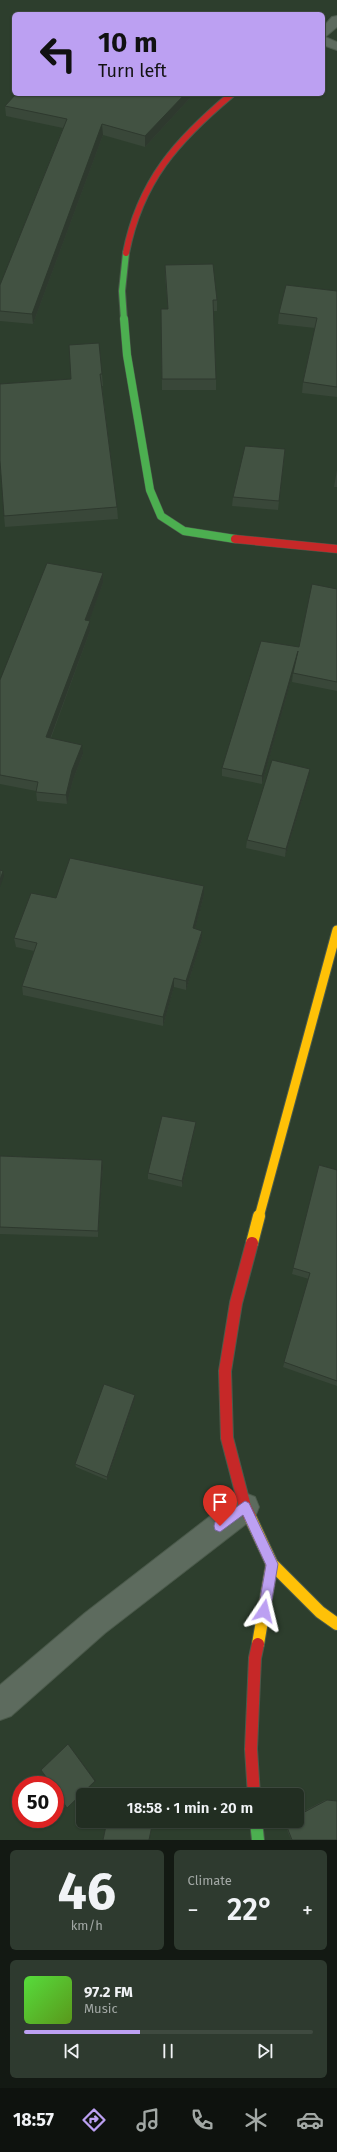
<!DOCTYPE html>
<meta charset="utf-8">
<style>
body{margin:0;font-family:"Fira Sans",sans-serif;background:#2e3a2f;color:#f1f3f6;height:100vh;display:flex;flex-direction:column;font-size:15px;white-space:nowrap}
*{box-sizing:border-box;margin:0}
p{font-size:13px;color:#a2a8a5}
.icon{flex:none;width:22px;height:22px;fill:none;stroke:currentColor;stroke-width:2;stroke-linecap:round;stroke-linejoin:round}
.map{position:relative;height:1840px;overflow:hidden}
.details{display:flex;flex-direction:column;gap:10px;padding:10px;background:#131913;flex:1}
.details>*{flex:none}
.hud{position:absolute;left:12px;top:12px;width:313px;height:84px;border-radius:6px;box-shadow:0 1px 3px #0004,0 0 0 1px #3f4a40;background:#bca0f2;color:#111;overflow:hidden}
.speed{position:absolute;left:12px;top:1776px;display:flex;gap:8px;font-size:20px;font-weight:700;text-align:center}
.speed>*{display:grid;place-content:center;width:52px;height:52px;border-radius:50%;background:#222e22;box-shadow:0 1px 3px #0004,0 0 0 1px #3f4a40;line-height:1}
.speed .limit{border:6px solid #d22;background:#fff;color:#111}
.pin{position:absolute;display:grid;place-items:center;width:34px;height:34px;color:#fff;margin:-41px -17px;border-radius:50% 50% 50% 0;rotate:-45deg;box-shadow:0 0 4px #0007}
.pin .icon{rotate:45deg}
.me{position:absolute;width:44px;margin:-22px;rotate:10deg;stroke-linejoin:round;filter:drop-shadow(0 0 3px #0008)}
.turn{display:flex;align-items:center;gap:14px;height:84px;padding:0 20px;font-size:18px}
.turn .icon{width:52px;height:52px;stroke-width:2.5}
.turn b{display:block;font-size:28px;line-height:34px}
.big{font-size:30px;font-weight:600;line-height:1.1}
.details .card{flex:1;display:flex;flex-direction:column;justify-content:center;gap:6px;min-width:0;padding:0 14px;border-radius:6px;background:#2e3a2f}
.details .dial{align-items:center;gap:0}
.dial b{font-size:52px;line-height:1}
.song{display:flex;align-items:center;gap:12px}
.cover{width:48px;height:48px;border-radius:6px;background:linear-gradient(135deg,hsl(110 70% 55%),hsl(90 70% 35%))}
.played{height:4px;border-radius:2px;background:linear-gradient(90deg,#bca0f2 40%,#3f4a40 40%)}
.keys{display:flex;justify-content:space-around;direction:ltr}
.heat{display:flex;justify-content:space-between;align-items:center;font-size:22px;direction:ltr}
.details .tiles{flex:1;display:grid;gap:10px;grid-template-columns:1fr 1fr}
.card:last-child{grid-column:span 2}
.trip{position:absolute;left:76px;top:1788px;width:228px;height:40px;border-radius:6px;background:#222e22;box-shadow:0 1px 3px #0004,0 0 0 1px #3f4a40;font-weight:600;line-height:40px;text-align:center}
.tabs{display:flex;height:64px;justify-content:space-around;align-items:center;background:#0e120e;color:#a2a8a5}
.tabs .icon{width:28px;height:28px}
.tabs .selected{color:#bca0f2}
.tabs b{font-size:18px;color:#f1f3f6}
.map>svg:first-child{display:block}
</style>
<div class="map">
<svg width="337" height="1840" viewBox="0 0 337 1840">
<rect width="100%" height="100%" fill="#2d3e2d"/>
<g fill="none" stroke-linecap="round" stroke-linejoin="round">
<!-- street casing -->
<g stroke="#4b5a4b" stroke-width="2">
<g id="street">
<path d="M337,16V27L325,37L337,42V50L323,45V27L332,17Z"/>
<path d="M245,1493L255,1497L259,1507L255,1517L105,1633L11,1716L0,1720V1685L85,1613L235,1497Z"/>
</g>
</g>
<!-- fast-far2 casing -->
<g stroke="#4b5a4b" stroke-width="8">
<path id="fast-far2" d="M124,320L122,291L126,253"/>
</g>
<!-- fast-far1 casing -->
<g stroke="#4b5a4b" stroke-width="9">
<path id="fast-far1" d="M124,319L127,355L150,490L161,516L184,531L235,539"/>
</g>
<!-- fast casing -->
<g stroke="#4b5a4b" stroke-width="14">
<path id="fast" d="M256,1821L258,1840"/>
</g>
<!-- slow-far1 casing -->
<g stroke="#4b5a4b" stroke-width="11">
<path id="slow-far1" d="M259,1217L337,930"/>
</g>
<!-- slow casing -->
<g stroke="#4b5a4b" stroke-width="14">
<g id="slow">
<path d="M252,1243L259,1216"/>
<path d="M250,1517L272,1564L320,1612L337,1624"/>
<path d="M258,1644L272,1564"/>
</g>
</g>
<!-- jam-far2 casing -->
<g stroke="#4b5a4b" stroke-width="8">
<path id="jam-far2" d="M126,253C140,181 177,140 232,94"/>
</g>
<!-- jam-far1 casing -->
<g stroke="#4b5a4b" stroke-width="9">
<path id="jam-far1" d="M235,539L337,549"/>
</g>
<!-- jam casing -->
<g stroke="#4b5a4b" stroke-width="14">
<g id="jam">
<path d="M250,1517L245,1507L227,1438L225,1371L236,1303L252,1243"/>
<path d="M254,1795L251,1749L255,1658L258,1644"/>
</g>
</g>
<!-- street -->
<use href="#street" fill="#5d6b5e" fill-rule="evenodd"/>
<!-- fast-far2 -->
<use href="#fast-far2" stroke="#4caf50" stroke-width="6"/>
<!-- fast-far1 -->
<use href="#fast-far1" stroke="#4caf50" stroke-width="8"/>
<!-- fast -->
<use href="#fast" stroke="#4caf50" stroke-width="12"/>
<!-- slow-far1 -->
<use href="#slow-far1" stroke="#ffc107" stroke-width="9"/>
<!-- slow -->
<use href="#slow" stroke="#ffc107" stroke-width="12"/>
<!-- jam-far2 -->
<use href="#jam-far2" stroke="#c62828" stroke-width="6"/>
<!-- jam-far1 -->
<use href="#jam-far1" stroke="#c62828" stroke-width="8"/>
<!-- jam -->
<use href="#jam" stroke="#c62828" stroke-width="12"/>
</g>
<!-- wall -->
<g fill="#394739">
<path d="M190,98L145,147L103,135L33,324L0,321V285L63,128L6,116L5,106Z"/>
<path d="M165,265L217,300V311H213L216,379V390H162L161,309H168L165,276Z"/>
<path d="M337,291V397L302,393L303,382L315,328L278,324L279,313Z"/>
<path d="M102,374L103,386H102L117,507L118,519L5,527L4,516L71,379Z"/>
<path d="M285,449L278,510L232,506L233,497Z"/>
<path d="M337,470V487H334Z"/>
<path d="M103,573V583L89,621L90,631L51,738L83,754L73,780L67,804L37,801L36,791L0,784V680Z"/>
<path d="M337,589V691L292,682L293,673L262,784L222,776V768L299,647Z"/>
<path d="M309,777L285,857L246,848L247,840Z"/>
<path d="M204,895L195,929L202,939L186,990L174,987L163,1026L23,995L22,986L34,951L16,947L14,938L56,898Z"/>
<path d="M195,1129L182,1187L148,1179V1173Z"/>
<path d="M0,1156L102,1160L103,1167L98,1237L0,1234Z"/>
<path d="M319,1165L337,1170V1386L283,1367L309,1279L292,1274Z"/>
<path d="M135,1395V1399L107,1480L76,1467L75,1464Z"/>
<path d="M325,1800L337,1801V1840H291L284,1822L286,1821H297V1815Z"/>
</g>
<!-- shaded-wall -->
<g fill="#2e392e">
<path d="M185,94H190V98L145,147V136Z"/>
<path d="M102,124L103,135L33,324L32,314Z"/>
<path d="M103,573V583L86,630L85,620Z"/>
<path d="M90,621V631L47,747L46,737Z"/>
<path d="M298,651L297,659L262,784V776Z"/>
<path d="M82,745L83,754L73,780L67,804L66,795L72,770Z"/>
<path d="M310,769L309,777L285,857L286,849Z"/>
<path d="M3,871L4,876L0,887V880Z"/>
<path d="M204,886V895L193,937V928Z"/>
<path d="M202,931V939L186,990V981Z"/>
<path d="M174,978V987L163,1026V1017Z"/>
<path d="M196,1122L195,1129L182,1187V1181Z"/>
<path d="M102,1160L103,1167L98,1237V1231Z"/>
<path d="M135,1395V1399L107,1480V1477Z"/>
<path d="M68,1744L96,1781L67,1808Z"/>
</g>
<!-- building -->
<g fill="#425242" stroke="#2e392e">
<path d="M16,94H185L145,136L102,124L32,314L0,311V285L67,119L5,106Z"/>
<path d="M213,264L217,300H213L216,379H162L161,309H168L165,265Z"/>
<path d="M286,285L337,291V387L303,382L317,318L279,313Z"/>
<path d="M99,343L102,374H100L117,507L4,516L0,461V384L71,379L69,345Z"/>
<path d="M245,446L285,449L279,501L233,497Z"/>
<path d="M47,563L103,573L85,620L90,621L46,737L82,745L72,770L66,795L36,792L38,782L0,775V680Z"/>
<path d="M312,584L337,589V682L293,673L298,651L262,776L222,768L261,641L299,647Z"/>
<path d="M272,760L310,769L286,849L247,840Z"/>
<path d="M70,858L204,886L193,928L202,931L186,981L174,978L163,1017L22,986L37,943L14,938L31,893L56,898Z"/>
<path d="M0,870L3,871L0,880Z"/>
<path d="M162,1116L196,1122L182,1181L148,1173Z"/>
<path d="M0,1156L102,1160L98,1231L0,1227Z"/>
<path d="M319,1165L337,1170V1381L284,1362L310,1273L293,1268Z"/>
<path d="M104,1384L135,1395L107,1477L75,1464Z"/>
<path d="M68,1744L95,1781L67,1808L55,1790V1785H52L41,1770Z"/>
<path d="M327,1800L337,1801V1840H292L285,1822L288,1821H297V1816Z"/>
<path d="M107,1821H153L149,1840H103Z"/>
</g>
<!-- route -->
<path fill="#bca0f2" stroke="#7a689d" d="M245,1501L249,1503L278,1564L270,1611L268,1616L264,1617L260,1616L258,1611L266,1565L243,1515L220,1532L215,1530L214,1526L215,1522Z"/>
</svg>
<div class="speed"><div class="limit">50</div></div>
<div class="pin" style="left:220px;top:1526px;background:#d93025"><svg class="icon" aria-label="arrive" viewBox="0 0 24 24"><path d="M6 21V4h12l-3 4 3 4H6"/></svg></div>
<svg class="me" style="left:264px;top:1611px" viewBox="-20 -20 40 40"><path d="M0-17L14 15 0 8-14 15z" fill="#bca0f2" stroke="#fff" stroke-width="4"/></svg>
<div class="trip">18:58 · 1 min · 20 m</div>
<div class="hud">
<div class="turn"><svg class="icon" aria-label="left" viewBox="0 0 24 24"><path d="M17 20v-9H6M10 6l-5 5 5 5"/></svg><div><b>10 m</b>Turn left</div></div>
</div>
</div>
<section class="details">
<div class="tiles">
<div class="card dial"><b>46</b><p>km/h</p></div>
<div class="card"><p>Climate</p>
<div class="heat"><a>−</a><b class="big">22°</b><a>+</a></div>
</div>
<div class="card">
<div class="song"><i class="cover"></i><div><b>97.2 FM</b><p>Music</p></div></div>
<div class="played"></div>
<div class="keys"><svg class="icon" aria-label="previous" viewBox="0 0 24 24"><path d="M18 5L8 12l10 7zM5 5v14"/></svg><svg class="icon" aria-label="pause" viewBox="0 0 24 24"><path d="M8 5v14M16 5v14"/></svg><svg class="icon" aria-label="next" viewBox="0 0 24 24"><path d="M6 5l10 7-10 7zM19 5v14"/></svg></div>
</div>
</div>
</section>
<nav class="tabs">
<b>18:57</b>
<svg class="icon selected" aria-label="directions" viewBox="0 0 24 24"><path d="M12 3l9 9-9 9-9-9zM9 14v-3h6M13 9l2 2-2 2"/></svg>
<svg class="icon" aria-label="music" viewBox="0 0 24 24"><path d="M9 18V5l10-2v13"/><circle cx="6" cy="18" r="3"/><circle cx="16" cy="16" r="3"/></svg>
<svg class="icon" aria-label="phone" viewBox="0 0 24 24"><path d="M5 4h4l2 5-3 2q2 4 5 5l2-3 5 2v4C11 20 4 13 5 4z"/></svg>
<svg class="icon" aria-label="climate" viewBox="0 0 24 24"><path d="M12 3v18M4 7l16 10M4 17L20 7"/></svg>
<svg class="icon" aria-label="car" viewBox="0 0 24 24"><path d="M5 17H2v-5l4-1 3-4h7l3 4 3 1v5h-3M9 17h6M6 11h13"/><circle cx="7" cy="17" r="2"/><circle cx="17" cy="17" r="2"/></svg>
</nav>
